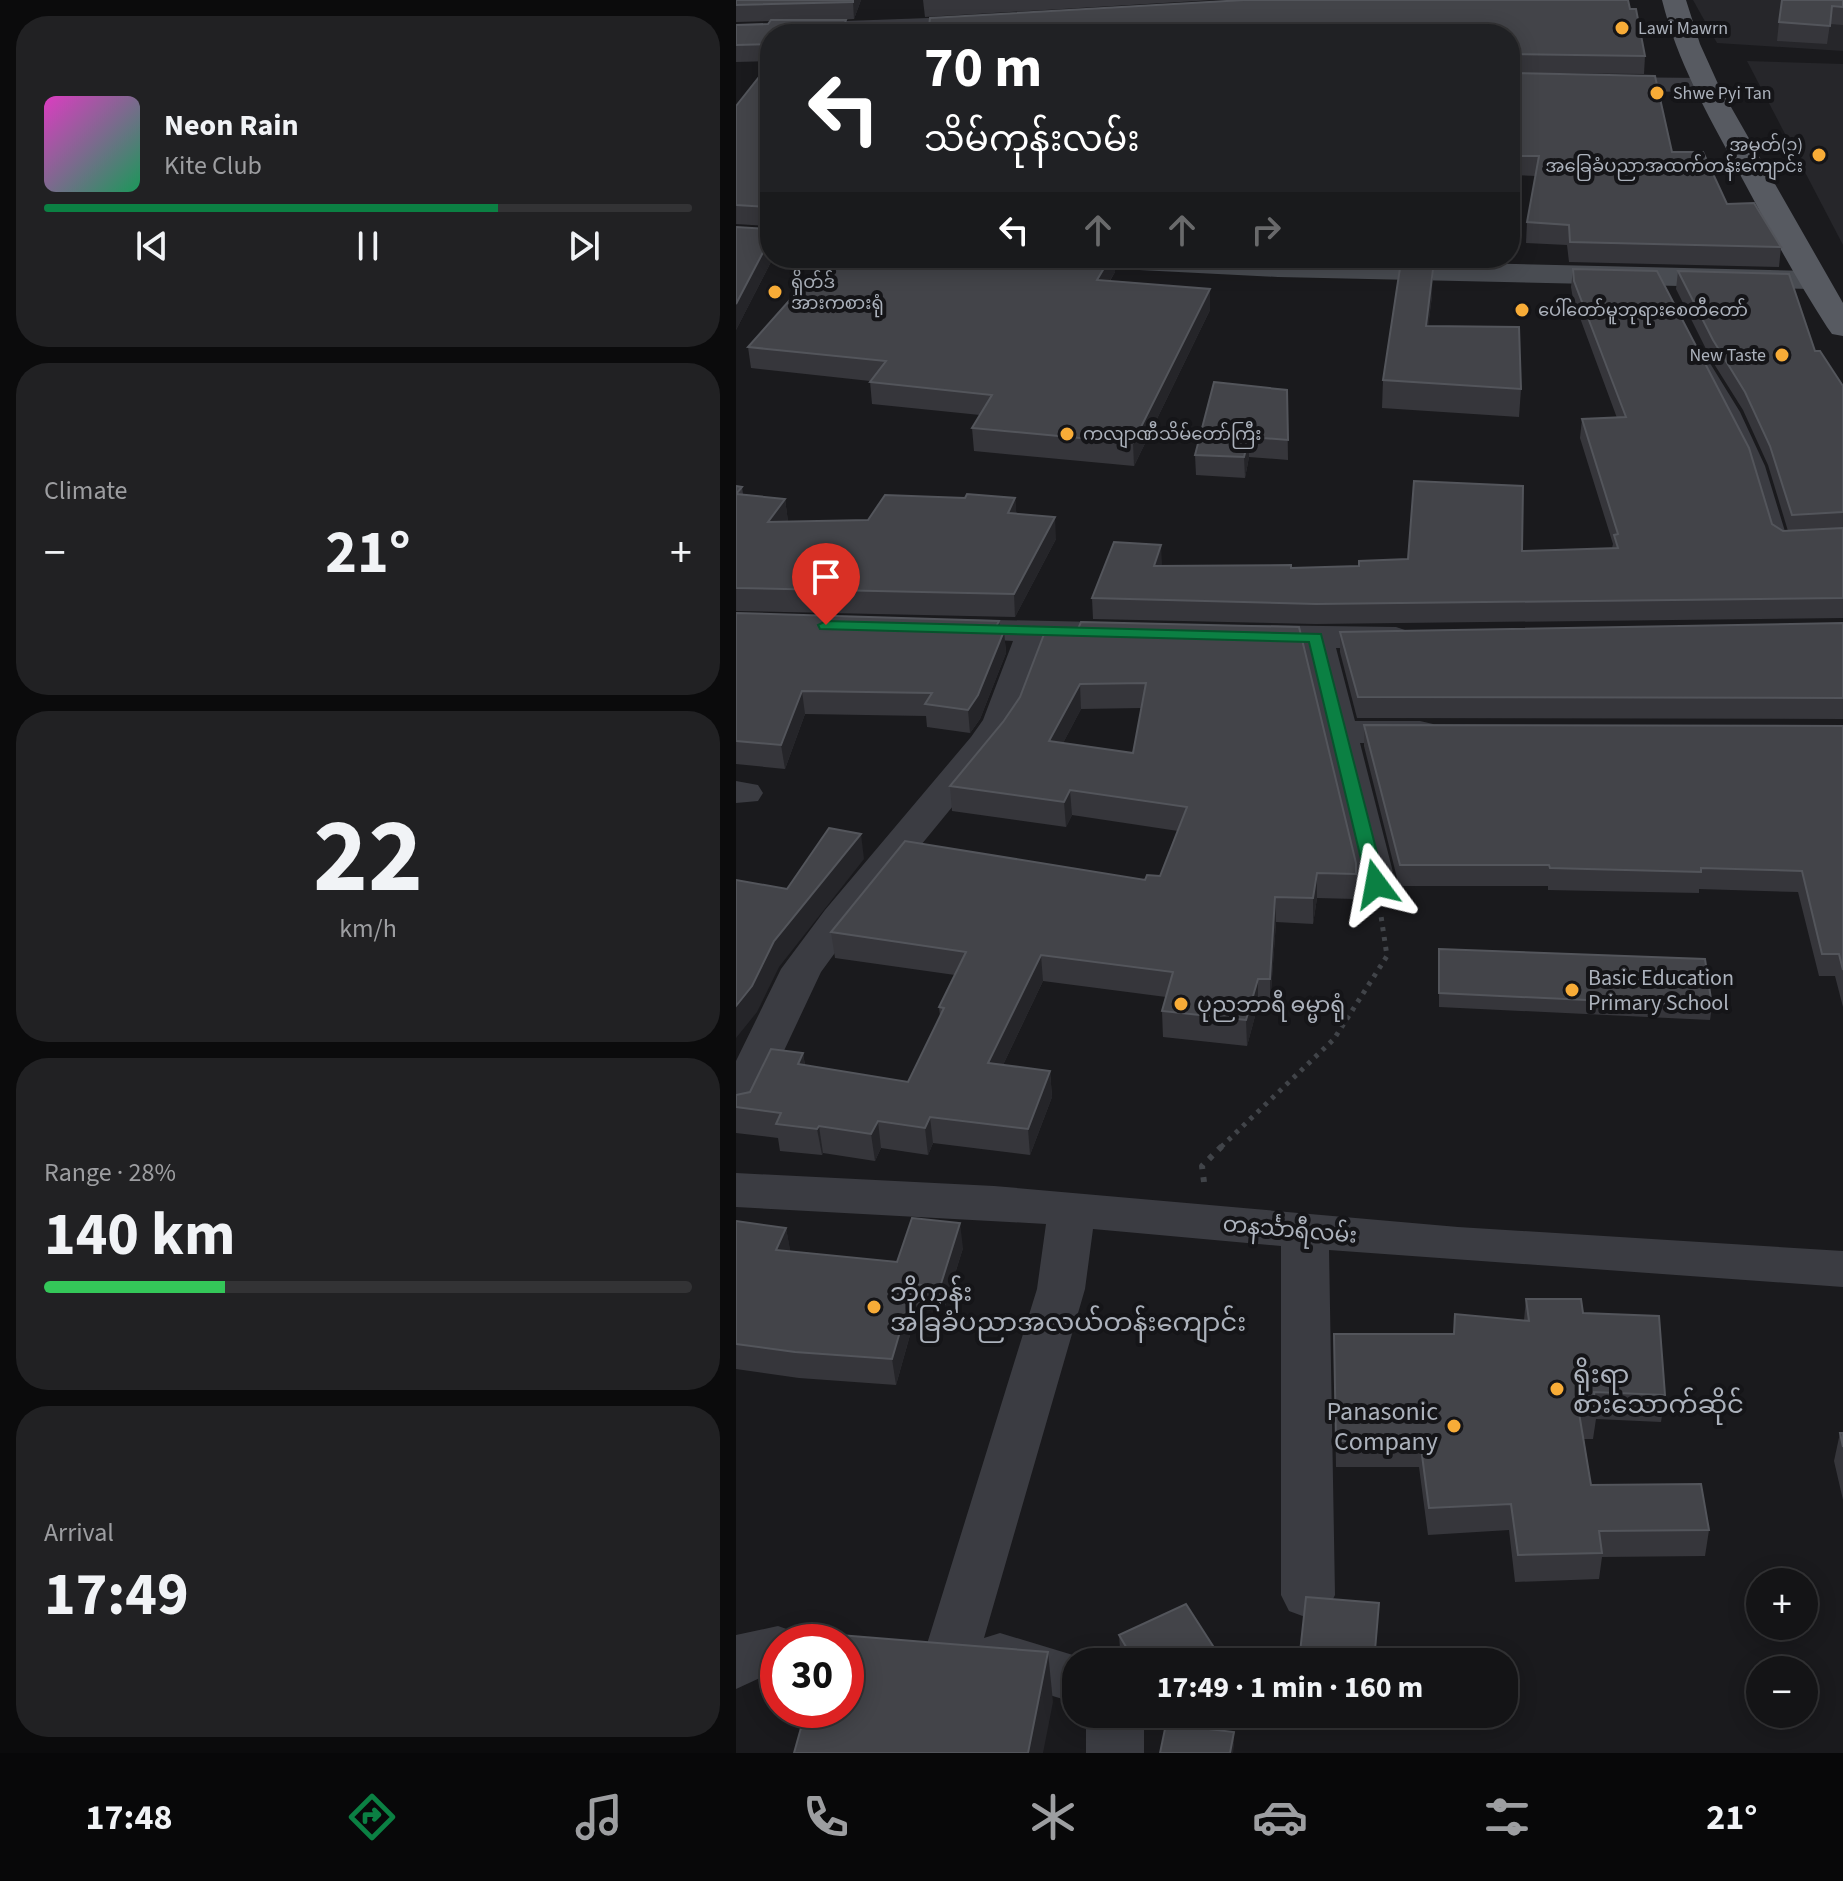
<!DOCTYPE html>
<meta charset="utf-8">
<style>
body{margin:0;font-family:"Source Sans 3","Noto Sans Myanmar",sans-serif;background:#212123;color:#f1f3f6;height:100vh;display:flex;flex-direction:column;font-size:30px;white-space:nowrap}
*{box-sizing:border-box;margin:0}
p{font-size:26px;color:#9d9ea1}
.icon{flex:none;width:44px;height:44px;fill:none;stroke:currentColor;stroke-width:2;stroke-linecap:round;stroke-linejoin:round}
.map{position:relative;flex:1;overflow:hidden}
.details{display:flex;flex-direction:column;gap:16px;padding:16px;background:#0b0b0c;width:736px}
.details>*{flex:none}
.guide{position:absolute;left:24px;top:24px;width:760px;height:244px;border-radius:32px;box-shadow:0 4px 20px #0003,0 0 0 2px #333335;background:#202124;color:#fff;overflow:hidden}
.tools{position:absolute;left:1010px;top:1568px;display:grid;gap:16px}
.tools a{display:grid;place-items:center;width:72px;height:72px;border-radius:50%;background:#141416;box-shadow:0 4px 20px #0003,0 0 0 2px #333335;font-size:40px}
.speed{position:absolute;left:24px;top:1624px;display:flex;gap:16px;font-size:40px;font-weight:700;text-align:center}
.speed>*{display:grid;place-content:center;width:104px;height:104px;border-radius:50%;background:#141416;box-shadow:0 4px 20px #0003,0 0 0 2px #333335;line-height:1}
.speed .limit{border:12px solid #d22;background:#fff;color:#111}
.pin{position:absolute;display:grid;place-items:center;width:68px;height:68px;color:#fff;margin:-82px -34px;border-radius:50% 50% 50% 0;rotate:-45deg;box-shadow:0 0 8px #0007}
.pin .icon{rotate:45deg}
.me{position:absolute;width:88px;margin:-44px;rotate:347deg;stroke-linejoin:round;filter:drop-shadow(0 0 6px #0008)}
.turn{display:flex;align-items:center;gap:28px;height:168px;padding:0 32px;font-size:36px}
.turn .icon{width:104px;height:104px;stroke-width:2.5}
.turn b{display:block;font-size:56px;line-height:68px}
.lanes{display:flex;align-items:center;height:76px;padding:0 32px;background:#0003;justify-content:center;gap:40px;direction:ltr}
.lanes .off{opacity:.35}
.big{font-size:60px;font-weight:700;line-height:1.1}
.details .widget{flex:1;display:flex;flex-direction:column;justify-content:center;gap:12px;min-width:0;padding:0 28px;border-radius:32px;background:#212123}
.details .dial{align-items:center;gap:0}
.dial b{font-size:104px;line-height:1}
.song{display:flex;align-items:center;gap:24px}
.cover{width:96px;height:96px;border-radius:12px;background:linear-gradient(135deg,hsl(310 70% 55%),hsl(150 70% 35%))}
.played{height:8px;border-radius:4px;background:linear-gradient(90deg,#0b8043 70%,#333335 70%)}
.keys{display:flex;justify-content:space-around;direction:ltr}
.heat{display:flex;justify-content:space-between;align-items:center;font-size:44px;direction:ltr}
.charge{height:12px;border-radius:6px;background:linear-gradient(90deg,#34c759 28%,#333335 0)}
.trip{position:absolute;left:326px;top:1648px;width:456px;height:80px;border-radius:32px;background:#141416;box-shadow:0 4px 20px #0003,0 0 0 2px #333335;font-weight:700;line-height:80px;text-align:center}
.tabs{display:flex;height:128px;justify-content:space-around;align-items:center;background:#080809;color:#9d9ea1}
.tabs .icon{width:56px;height:56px}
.tabs .selected{color:#0b8043}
.tabs b{font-size:36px;color:#f1f3f6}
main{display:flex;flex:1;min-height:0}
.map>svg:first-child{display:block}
</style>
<main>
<section class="details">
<div class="widget">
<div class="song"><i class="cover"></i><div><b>Neon Rain</b><p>Kite Club</p></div></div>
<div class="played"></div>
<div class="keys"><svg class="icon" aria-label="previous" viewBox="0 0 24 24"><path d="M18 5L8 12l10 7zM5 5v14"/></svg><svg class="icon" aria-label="pause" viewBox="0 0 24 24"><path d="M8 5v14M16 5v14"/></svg><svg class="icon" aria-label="next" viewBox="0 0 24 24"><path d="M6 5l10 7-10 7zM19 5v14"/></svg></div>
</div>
<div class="widget"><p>Climate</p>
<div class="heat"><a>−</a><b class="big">21°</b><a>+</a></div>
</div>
<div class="widget dial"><b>22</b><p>km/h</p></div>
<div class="widget"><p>Range · 28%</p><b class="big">140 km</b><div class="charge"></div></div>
<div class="widget"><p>Arrival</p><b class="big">17:49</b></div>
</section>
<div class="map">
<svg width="1107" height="1753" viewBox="0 0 1107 1753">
<rect width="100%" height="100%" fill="#1a1a1d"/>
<!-- built -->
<g fill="#26262a">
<path d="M957,0H1107V51L981,43Z"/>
<path d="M1011,61L1107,64V245Z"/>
</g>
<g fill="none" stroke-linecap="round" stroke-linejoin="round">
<!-- path-far1 -->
<path stroke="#414449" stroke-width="5" stroke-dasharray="4 6" stroke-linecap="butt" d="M485,1147L598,1039L651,956L645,916"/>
<!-- path -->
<path stroke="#414449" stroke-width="6" stroke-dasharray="5 8" stroke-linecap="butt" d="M468,1182L466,1166L487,1145"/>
<!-- lane -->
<path fill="#3b3c42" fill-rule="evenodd" d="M965,356L972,360L1004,412L1029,466L1051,538L1107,535V545L1038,547L1013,466L988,412L958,360Z"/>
<!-- street -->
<g fill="#3b3c42" fill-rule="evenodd">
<path d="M248,16L256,18L259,23L256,28L132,34H34V38L0,39V25Z"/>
<path d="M774,76L969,78L977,80L981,85L977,90L969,92L774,90Z"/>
<path d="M212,619L364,622L376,626L382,633L376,640L364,644L312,642L283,720L267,745L117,928L85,972L22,1106L16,1117L0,1121V1061L45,969L89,910L235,737L247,720L277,641L200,636L195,629L200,622Z"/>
<path d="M512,625L660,627L672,631L678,638L672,645L660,649L600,648L619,721H684L697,724L703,732L697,740L684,743H624L660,884L654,893L640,896L626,893L620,884L565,647L500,643L494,636L500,629Z"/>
<path d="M0,781L22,785L27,793L22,801L0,803Z"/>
<path d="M0,1173L258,1186L722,1227L1107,1251V1287L593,1250L599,1595L591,1611L572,1618L553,1611L545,1595V1246L357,1229L349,1289L248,1638L264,1633L360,1662H340V1703L244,1674L238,1661L219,1668L199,1661L191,1644L301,1289L310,1224L0,1207Z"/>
<path d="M42,1626L62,1633L66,1642H42V1674L26,1677L0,1689V1635Z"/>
<rect x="350" y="1714" width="58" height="39"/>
</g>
<!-- secondary -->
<path fill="#494c52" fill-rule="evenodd" d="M329,258H524L1075,271L1086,274L1090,280L1086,286L1075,289L542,277L344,267L333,264Z"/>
<!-- primary -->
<path fill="#575a61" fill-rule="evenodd" d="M926,0H950L964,44L983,86L1107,303V336L1096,334L1091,327C1058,276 1029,221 1000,167C971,113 941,61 926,0Z"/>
</g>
<!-- wall -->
<g fill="#36363b" fill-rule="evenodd">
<path d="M0,0H125L118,19L101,20H110L111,23L34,34V61L0,62V25L32,24L34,21L0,22Z"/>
<path d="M187,0H478L189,17Z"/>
<path d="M508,0L894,9L909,56L908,74L774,73Z"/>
<path d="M1107,0V25L1094,24L1091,44L1041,41L1043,22Z"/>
<path d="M34,63L37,258L0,330V227L33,229V226L0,224V106Z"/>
<path d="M774,73L936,152L991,204L1045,247L1043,267L833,262L831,245L790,243L791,222L800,176L774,175Z"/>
<path d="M116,258H378L379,272L374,281L474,310L398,466L238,451L236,428L244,415L136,404L134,381L15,368L12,347Z"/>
<path d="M837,269L1036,524L1047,531H1052L1032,465L1007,410L975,359L940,289L942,271L1079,351L1107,386V618L580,624L357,619L356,598L555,568L623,566V561L672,559L786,551L876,548L877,544L844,438L846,419L881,418L837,299L835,287Z"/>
<path d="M696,296L692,326L785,389L783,417L646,408L647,380Z"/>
<path d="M551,390L552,460L513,457L509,478L460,475L459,455Z"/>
<path d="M0,486L6,487L7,494L49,499L52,522L132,520L229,498H279L280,513L320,539L279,617L0,611Z"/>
<path d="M0,613L263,621L264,631H268L270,653L244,719L234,733L191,727L190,716L69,714L49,769L0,764Z"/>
<path d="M345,622L620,863L619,899L581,898L577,924L540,922L534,1005H522L511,1046L427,1037L426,1011L430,997L307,981L267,1065L314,1071L316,1097L294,1155L197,1143L192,1155L145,1148L139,1161L87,1153L86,1155L44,1151L42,1138L0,1133V1095L14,1092L67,1053L69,1065L172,1082L204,1016L203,1007L219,975L99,958L95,932L424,876L442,831L336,815L330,827L216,811L214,786L342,629ZM405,708L397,753L327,743L345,709Z"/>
<path d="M1107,623V719L621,718L604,652V632Z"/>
<path d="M628,725L1107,726V1007L1099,976H1083L1062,892L963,889V893L812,890V886H663L628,746Z"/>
<path d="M703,949L976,1006L974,1020L703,1007Z"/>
<path d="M0,1221L50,1228L54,1251L161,1262L227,1248L207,1312L181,1310L160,1385L63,1378L0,1369Z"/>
<path d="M790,1299L847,1313L929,1395L925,1422L860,1419L857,1439H848L855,1485L973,1530L969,1556L866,1557L863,1579L779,1582L773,1530L692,1535L683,1467H600L598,1334H718L788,1320Z"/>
<path d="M1104,1433H1107V1500L1098,1461Z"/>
<path d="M383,1635L486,1662H385Z"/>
<path d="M559,1714H635L633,1730L559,1723Z"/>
</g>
<!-- shaded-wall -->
<g fill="#252529">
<path d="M117,0H125L118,19L117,2Z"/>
<path d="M121,23L122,34H115Z"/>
<path d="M34,239V258H37L0,330V304Z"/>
<path d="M374,258H378L379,272L362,300L361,280Z"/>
<path d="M697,269L696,296L689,353L690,326Z"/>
<path d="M474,289V310L398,466L397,443Z"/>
<path d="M513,437V457L509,478L508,457Z"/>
<path d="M279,498L281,520L272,513Z"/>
<path d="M49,499L52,521L35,544L32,522Z"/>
<path d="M319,517L320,539L279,617L278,594Z"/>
<path d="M425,545L426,565L418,586V566Z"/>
<path d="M263,621L265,638L268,631L270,653L244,719L234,733L232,710L258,631Z"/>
<path d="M344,684L345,709L315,766L313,741Z"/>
<path d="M66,691L69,714L49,769L45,745Z"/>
<path d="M334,790L336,815L330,827L328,802Z"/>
<path d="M125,834L128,859L43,967L21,1012L0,1038V1006L38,941Z"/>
<path d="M581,873V898L577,924V898Z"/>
<path d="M539,897L540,922L534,1005V979Z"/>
<path d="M305,955L307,981L255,1090L252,1063Z"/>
<path d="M522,979V1005L511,1046L510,1020Z"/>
<path d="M67,1053L71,1080L62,1064Z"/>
<path d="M314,1071L316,1097L294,1155L292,1129Z"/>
<path d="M194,1117L197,1143L192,1155L189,1128Z"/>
<path d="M142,1121L145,1148L139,1161L135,1134Z"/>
<path d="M83,1126L87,1153L86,1155L81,1129Z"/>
<path d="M224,1223L227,1248L207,1312L204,1287Z"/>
<path d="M50,1228L55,1254L40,1250Z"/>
<path d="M178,1284L181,1310L160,1385L156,1359Z"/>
<path d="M312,1652L317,1702L307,1753H292Z"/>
<path d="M420,1714H435L420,1721Z"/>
<path d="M498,1732V1747L497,1753H494Z"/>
</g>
<!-- building -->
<g fill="#434449" stroke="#53555b" stroke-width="2" fill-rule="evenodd">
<path d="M0,0H117V2L0,5Z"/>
<path d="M508,0H892L894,9H900L909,56L775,54L774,56V34H192L194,18Z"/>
<path d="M1046,0H1107V7L1096,6L1094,26L1043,22Z"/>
<path d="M35,20H110L109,23H121L115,34H34V44L0,45V25L32,24Z"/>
<path d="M34,63V239L0,304V227L33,229L34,207L0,205V106Z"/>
<path d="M774,73L919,76L936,152H967L991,204L1018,203L1045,247L834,242L833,225L791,222L803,156H774Z"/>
<path d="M91,258H374L361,280L474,289L397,443L236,428L256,395L134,382L150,361L12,347Z"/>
<path d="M664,268L697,269L690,326L783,327L785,389L647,380Z"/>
<path d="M837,269L921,271L1013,448L1036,524L1047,531L1107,528V598L580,604L356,598L378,542L425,545L418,566L555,565V568L623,566V561L672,559L678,481L787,486L786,551L882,548L878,535L882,534L846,419L890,417L838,281Z"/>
<path d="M942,271L1053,274L1079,351H1084L1107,386V512L1056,515L1034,446L1009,392L977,340Z"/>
<path d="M478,382L551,390L552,440L513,437L508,457L459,455Z"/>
<path d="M0,486L6,487L0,494L49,499L32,522L132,520L149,495L229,498L231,494L279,498L272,513L319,517L278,594L0,588Z"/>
<path d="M0,613L263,621L258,631H268L242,695L232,710L189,704L196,693L66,691L45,745L0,741Z"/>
<path d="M345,622L563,627L620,863V874L581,873L577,898L539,897L534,979H522L510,1020L426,1011L437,972L305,955L252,1063L314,1071L292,1129L194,1117L189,1128L142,1121L135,1134L83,1126L81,1129L40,1124L45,1113L0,1107V1095L14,1092L35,1049L67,1053L62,1064L172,1082L208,1008L203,1007L230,952L95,932L169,841L409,880L411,875L424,876L451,807L334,790L328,802L214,786L267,722L284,697L310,629H342ZM410,683L397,753L313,741L344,684Z"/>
<path d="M1107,623V698L622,697L604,632Z"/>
<path d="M628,725L1107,726V970L1103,954H1086L1066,871L965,868V872L814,868L813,865H664Z"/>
<path d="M93,828L125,834L38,941L16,986L0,1006V880L51,889Z"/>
<path d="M703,949L969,959L976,1006L703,993Z"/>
<path d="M176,1218L224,1223L204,1287L178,1284L156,1359L59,1352L0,1344V1221L50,1228L40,1250L161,1262Z"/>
<path d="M790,1299H845L847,1313L923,1316L929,1395L858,1392L860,1413H843L855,1485L965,1484L973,1530L863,1531L866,1553L782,1555L775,1504L693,1508L684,1440L600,1441L598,1334H718L719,1314L793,1321Z"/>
<path d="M1104,1433H1107V1447Z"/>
<path d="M570,1597L643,1603L638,1662H563Z"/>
<path d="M450,1604L486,1660L483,1662H399L383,1635Z"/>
<path d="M91,1634L312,1652L292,1753H58L70,1710H110V1642H89Z"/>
<path d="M430,1724L498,1732L494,1753H424Z"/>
</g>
<!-- route -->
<path fill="#0b8043" stroke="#07532c" stroke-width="2" d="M90,621L585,634L649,884L640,889L631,884L573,642L84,629L82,625Z"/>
<!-- markers -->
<g fill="#f8ac37" stroke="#151518" stroke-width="3">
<circle cx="886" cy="28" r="8"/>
<circle cx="921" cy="93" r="8"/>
<circle cx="1083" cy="155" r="8"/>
<circle cx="39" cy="292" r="8"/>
<circle cx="786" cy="310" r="8"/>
<circle cx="1046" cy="355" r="8"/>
<circle cx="331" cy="434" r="8"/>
<circle cx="836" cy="990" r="8"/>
<circle cx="445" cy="1004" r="8"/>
<circle cx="138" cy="1307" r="8"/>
<circle cx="821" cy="1389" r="8"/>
<circle cx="718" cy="1426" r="8"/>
</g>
<g text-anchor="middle" stroke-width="8" stroke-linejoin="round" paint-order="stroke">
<!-- far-poi labels -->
<g font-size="18" fill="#acb2bc" stroke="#151518" text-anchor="start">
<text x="902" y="34">Lawi Mawrn</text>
<text x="937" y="99">Shwe Pyi Tan</text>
<text x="1067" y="151" text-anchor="end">အမှတ်(၁)<tspan x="1067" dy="21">အခြေခံပညာအထက်တန်းကျောင်း</tspan></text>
<text x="55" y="288">ရှိတ်ဒ်<tspan x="55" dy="21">အားကစားရုံ</tspan></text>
<text x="802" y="316">ပေါ်တော်မူဘုရားစေတီတော်</text>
<text x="1030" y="361" text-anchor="end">New Taste</text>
<text x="347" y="440">ကလျာဏီသိမ်တော်ကြီး</text>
</g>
<!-- poi labels -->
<g font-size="22" fill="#acb2bc" stroke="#151518" text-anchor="start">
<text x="852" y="985">Basic Education<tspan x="852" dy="25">Primary School</tspan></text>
<text x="461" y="1012">ပုညဘာရီ ဓမ္မာရုံ</text>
</g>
<!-- street labels -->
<g font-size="22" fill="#acb2bc" stroke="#151518">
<text transform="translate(554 1229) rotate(5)" y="8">တနင်္သာရီလမ်း</text>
</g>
<!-- near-poi labels -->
<g font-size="26" fill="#acb2bc" stroke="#151518" text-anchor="start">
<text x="154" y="1301">ဘိုကုန်း<tspan x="154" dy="30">အခြခံပညာအလယ်တန်းကျောင်း</tspan></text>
<text x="837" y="1383">ရိုးရာ<tspan x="837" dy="30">စားသောက်ဆိုင်</tspan></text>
<text x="702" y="1420" text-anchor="end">Panasonic<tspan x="702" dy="30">Company</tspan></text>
</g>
</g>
</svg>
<div class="tools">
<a>+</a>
<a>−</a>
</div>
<div class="speed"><div class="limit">30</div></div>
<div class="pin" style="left:90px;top:625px;background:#d93025"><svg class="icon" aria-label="arrive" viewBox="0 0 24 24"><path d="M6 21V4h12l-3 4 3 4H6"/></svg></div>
<svg class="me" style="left:640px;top:884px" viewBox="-20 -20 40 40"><path d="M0-17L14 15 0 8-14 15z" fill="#0b8043" stroke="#fff" stroke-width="4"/></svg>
<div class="trip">17:49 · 1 min · 160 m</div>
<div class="guide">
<div class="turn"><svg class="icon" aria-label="left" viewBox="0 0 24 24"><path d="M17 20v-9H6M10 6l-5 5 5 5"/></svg><div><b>70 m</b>သိမ်ကုန်းလမ်း</div></div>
<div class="lanes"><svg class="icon" aria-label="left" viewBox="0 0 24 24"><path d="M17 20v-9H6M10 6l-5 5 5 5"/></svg><svg class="icon off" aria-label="ahead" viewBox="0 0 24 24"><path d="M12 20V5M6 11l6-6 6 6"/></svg><svg class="icon off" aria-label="ahead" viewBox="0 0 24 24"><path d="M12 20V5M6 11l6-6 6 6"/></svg><svg class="icon off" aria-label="right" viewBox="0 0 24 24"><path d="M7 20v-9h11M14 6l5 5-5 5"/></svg></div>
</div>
</div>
</main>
<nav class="tabs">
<b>17:48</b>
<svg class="icon selected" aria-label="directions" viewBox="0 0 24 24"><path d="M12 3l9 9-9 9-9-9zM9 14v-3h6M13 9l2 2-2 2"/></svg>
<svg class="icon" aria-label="music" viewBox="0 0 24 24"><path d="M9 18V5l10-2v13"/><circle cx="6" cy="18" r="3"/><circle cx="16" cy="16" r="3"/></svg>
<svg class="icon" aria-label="phone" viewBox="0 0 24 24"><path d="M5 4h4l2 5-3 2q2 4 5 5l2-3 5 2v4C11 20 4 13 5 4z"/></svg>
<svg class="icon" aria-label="climate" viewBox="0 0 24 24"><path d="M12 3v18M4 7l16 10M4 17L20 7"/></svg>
<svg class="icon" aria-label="car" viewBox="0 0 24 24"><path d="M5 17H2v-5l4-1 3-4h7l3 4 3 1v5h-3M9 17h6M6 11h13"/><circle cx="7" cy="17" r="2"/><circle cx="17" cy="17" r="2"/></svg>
<svg class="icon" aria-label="filters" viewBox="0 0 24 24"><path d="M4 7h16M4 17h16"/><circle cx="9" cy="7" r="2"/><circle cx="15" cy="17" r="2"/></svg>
<b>21°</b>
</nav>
